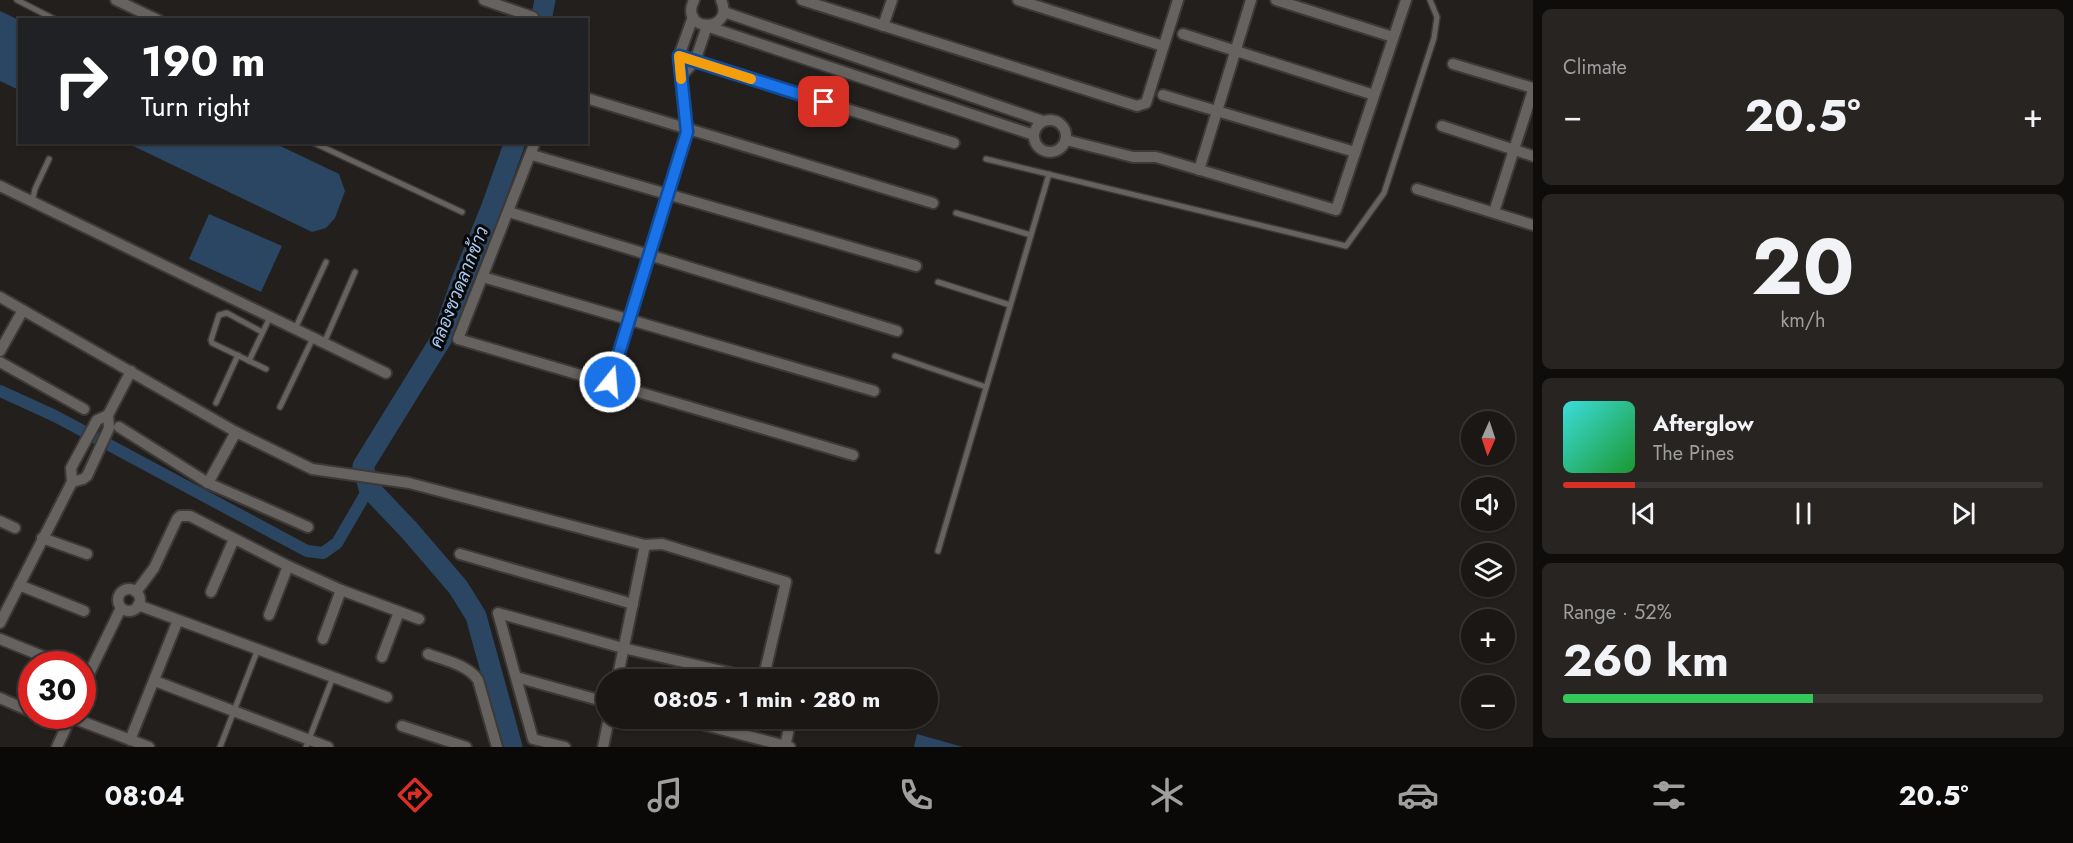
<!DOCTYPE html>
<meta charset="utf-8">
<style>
body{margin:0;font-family:Jost,Sarabun,sans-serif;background:#272422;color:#f1f3f6;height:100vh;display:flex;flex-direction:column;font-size:22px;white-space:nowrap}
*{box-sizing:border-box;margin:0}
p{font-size:20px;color:#9f9fa0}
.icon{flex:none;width:33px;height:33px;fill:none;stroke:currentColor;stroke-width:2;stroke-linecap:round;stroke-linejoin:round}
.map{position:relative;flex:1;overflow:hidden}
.drawer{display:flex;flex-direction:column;gap:9px;padding:9px;background:#0e0d0c;width:540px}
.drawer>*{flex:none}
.guide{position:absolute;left:18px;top:18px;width:570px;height:126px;border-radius:0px;box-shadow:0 2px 4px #0004,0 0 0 2px #383634;background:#202124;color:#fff;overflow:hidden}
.needle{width:39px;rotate:183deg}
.controls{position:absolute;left:1461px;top:411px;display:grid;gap:12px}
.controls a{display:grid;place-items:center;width:54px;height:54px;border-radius:50%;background:#1a1715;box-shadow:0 2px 4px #0004,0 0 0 2px #383634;font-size:30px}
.speed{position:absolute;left:18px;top:651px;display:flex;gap:12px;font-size:30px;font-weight:700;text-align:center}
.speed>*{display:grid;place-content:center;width:78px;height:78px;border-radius:50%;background:#1a1715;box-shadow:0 2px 4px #0004,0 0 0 2px #383634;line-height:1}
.speed .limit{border:9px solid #d22;background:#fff;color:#111}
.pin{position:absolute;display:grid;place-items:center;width:51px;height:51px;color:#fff;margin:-26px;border-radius:12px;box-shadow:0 3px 9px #0006}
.me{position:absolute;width:66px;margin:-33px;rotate:17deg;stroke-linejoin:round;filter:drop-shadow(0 0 4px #0008)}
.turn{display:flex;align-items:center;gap:21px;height:126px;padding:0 24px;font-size:27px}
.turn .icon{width:78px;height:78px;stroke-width:2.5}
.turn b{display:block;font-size:42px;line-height:51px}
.big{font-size:45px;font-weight:700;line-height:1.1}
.drawer .card{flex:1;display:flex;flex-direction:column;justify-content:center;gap:9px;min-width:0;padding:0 21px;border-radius:9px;background:#272422}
.drawer .dial{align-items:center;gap:0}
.dial b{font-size:78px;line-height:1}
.song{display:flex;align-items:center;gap:18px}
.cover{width:72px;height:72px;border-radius:9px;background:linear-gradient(135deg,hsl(180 70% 55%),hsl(130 70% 35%))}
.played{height:6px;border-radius:3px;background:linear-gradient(90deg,#d93025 15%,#383634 15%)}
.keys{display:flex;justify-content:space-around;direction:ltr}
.heat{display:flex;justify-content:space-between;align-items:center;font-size:33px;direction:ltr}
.charge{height:9px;border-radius:4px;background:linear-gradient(90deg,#34c759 52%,#383634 0)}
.trip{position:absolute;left:596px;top:669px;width:342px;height:60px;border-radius:30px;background:#1a1715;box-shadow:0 2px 4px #0004,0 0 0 2px #383634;font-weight:700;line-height:60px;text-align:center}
.tabs{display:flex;height:96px;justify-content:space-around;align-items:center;background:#0a0908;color:#9f9fa0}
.tabs .icon{width:42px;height:42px}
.tabs .on{color:#d93025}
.tabs b{font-size:27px;color:#f1f3f6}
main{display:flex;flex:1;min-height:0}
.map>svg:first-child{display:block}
</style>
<main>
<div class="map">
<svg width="1533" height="747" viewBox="0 0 1533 747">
<rect width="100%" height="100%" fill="#221f1c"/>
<!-- water -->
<g fill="#2b4662">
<path d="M0,11L19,20V90L0,81Z"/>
<path d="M127,143H274L339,174L345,191L335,218L326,228L312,232Z"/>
<path d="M209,214L282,246L261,292L189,259Z"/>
<path d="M917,734L963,747H914Z"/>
</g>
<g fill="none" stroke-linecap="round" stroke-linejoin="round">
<!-- canal -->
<path stroke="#2b4662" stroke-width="12" d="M0,391L55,416L307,551L323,553L337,543L369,488"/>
<!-- river -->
<g stroke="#2b4662" stroke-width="21">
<path d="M541,20L545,0"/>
<path d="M512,747L476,616L458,587L409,530L369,488L363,466L442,338L461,283L491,209L515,142"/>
</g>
<!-- lane casing -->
<g stroke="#3c3937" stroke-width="8">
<g id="lane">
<path d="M17,0L56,20"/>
<path d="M312,142L462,212"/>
<path d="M986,159L1346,246L1384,193L1434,38L1437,17L1430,0"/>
<path d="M32,202L35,189L49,159"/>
<path d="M956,213L1031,235"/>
<path d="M938,282L1010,305"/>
<path d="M295,329L326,262"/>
<path d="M262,332L227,313L219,315L211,340L212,343L266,369"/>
<path d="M324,343L355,272"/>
<path d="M895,356L986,387"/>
<path d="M249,361L270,317"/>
<path d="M216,403L238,355"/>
<path d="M280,407L313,338"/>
<path d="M938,551L1049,174"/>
<path d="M220,747L258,649"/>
<path d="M306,747L333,677"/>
</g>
</g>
<!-- street casing -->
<g stroke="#3c3937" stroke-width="14">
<g id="street">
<path d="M116,0L158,20"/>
<path d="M484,0L533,17"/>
<path d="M694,0C678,33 736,33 721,0"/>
<path d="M802,0L1137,106L1146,103L1178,0"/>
<path d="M1018,0L1163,46"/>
<path d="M1276,0L1393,37"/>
<path d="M724,12L1043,121"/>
<path d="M703,25L1034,135"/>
<path d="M883,26L892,0"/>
<path d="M1183,34L1374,95"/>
<path d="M679,56L954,143"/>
<path d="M1453,64L1533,88"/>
<path d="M681,76L695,61L707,26"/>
<path d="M1163,95L1355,152"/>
<path d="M586,98L933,203"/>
<circle cx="1050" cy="136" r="16"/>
<path d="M1442,126L1533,156"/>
<path d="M1066,140L1133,157H1156L1336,210L1406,0"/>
<path d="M535,142L458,339L853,455"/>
<path d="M532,155L916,266"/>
<path d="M1199,170L1251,0"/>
<path d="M0,186L386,373"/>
<path d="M1417,189L1533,225"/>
<path d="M509,212L897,331"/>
<path d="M1494,212L1533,90"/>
<path d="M483,277L874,391"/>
<path d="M0,297L236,432L312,469L409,483L645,545L617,680"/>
<path d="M0,351L23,310"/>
<path d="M0,362L84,409"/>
<path d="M610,382L687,132L679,56L693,17"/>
<path d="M119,427L208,483L308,527"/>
<path d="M72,482L83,479L87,476L109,428L108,415L131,371"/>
<path d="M208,483L236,432"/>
<path d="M0,521L15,528"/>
<path d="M42,538L87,554"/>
<path d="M645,545L662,544L786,582L763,680"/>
<path d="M460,554L633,604"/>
<path d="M19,585L84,611"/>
<circle cx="129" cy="600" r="11"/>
<path d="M136,592L154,568L177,519L180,516H190L288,566L341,590L419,619"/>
<path d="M211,592L234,539"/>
<path d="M138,605L387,697"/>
<path d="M269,615L288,566"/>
<path d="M0,623L72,482L71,468L97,420L108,415"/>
<path d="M0,639L62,664"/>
<path d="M323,639L341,590"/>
<path d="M428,654C444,660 468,665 478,680L497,747"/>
<path d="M382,657L399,612"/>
<path d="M516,677L606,702"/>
<path d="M155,681L328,747"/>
<path d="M82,688L121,608"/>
<path d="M0,698L32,712"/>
<path d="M39,716L51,721"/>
<path d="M70,717L149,747"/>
<path d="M678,718L790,747"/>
<path d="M402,726L466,747"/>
<path d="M130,740L178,620"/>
<path d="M57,747L71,716"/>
<path d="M565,747L533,739L498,613L623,648L761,680"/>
<path d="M603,747L609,718"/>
<path d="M785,747L791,718"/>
</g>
</g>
<!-- lane -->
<use href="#lane" stroke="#66625f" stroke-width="5"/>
<!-- street -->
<use href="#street" stroke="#66625f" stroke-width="10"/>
</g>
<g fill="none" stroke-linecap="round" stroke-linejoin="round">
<!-- route casing -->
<g stroke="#114b97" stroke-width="15">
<path id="route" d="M610,382L687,132L679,56L824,102"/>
</g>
<!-- route -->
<use href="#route" stroke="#1a73e8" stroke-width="10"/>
<!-- slow -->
<path stroke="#f59e0b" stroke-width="10" d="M681,79L679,56L751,79"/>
</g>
<g text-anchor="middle" stroke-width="6" stroke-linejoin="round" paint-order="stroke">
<!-- water labels -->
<g font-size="18" font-style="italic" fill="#a7ccf6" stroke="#0b0908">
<text transform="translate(459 287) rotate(-68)" y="6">คลองชวดลากข้าว</text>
</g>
</g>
</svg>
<div class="controls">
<a><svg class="needle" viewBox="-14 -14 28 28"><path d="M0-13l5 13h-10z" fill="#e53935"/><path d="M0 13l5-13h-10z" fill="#9f9fa0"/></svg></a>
<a><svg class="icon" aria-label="sound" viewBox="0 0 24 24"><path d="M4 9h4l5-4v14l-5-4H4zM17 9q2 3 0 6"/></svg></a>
<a><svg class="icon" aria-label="layers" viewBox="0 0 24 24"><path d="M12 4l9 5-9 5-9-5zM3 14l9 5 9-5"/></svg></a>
<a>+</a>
<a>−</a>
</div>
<div class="speed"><div class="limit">30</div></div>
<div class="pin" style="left:824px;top:102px;background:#d93025"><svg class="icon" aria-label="arrive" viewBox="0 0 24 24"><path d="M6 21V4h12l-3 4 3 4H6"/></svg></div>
<svg class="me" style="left:610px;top:382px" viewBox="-20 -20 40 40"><circle r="17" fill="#1a73e8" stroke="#fff" stroke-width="3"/><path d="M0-11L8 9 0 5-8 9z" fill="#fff"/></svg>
<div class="trip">08:05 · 1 min · 280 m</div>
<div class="guide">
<div class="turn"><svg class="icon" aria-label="right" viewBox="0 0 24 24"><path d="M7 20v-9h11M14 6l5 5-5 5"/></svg><div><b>190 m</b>Turn right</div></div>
</div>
</div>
<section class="drawer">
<div class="card"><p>Climate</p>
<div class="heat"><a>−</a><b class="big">20.5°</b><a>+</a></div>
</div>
<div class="card dial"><b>20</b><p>km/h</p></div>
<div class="card">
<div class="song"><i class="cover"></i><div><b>Afterglow</b><p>The Pines</p></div></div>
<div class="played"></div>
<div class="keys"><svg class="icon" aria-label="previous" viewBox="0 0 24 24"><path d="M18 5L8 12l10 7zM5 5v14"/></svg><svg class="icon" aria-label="pause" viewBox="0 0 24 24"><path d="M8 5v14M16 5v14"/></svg><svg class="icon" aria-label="next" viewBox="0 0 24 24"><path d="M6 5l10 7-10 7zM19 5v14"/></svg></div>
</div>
<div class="card"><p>Range · 52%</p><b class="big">260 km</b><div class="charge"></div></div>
</section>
</main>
<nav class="tabs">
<b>08:04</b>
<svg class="icon on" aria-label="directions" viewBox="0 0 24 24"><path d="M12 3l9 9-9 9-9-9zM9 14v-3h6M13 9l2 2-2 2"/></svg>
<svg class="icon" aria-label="music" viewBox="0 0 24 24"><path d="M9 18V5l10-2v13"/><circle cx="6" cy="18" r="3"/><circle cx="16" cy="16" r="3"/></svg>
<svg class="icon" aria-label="phone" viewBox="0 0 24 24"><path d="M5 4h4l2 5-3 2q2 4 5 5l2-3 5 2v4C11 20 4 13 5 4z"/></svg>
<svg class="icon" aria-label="climate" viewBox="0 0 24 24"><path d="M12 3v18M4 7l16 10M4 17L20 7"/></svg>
<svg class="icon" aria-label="car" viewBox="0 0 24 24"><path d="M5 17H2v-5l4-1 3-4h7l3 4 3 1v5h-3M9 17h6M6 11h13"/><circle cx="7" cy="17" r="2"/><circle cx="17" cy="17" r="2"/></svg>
<svg class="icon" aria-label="filters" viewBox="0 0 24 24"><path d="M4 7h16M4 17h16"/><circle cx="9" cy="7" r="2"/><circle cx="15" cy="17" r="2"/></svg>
<b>20.5°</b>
</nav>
